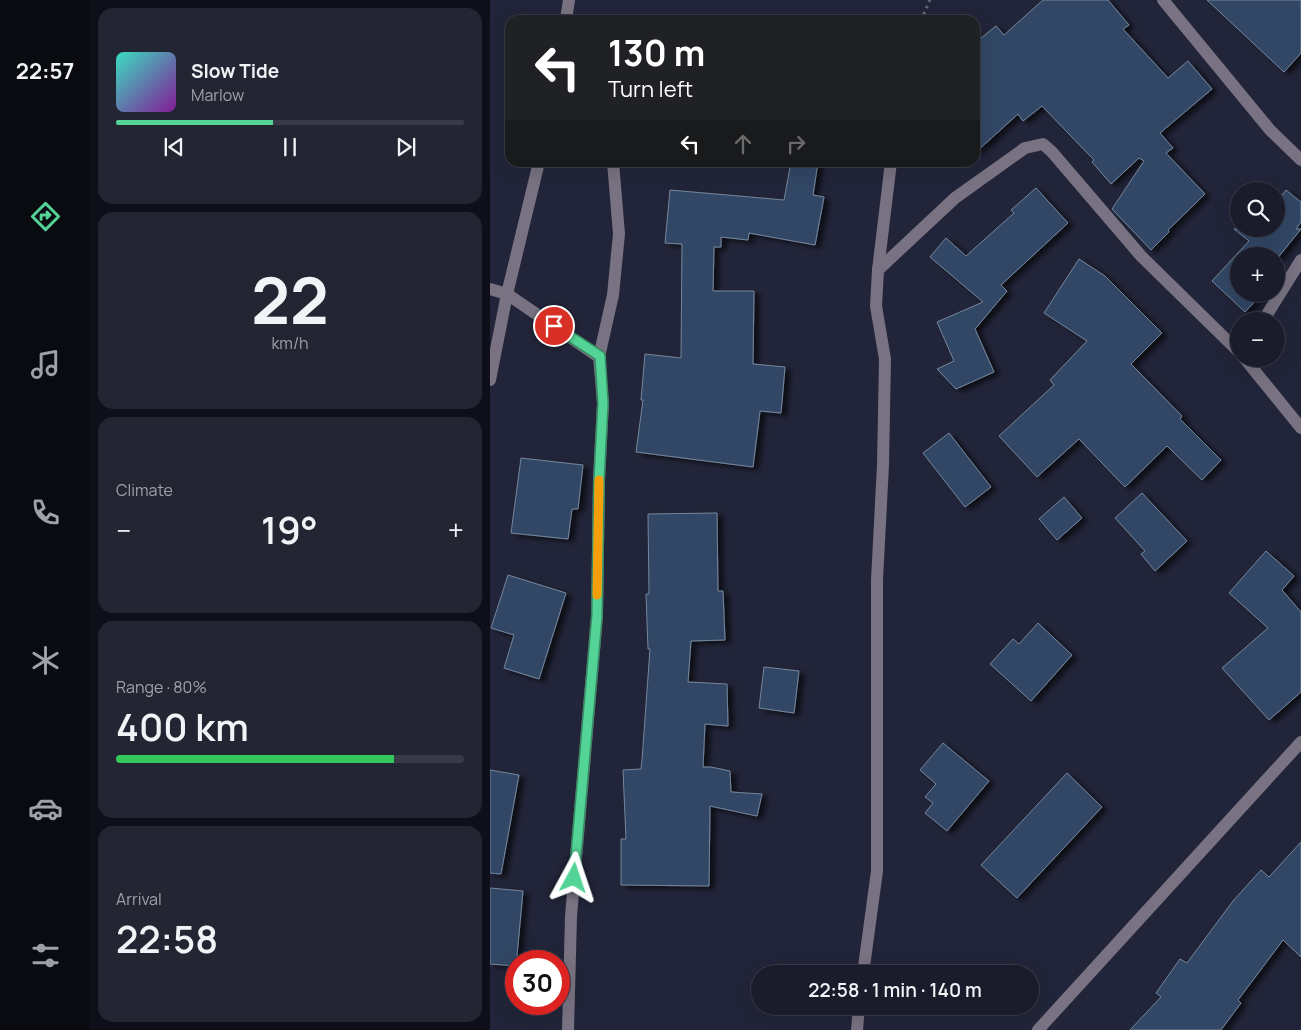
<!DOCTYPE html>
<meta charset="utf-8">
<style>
body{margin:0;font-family:Manrope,sans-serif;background:#232533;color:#f1f3f6;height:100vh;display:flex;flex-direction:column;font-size:19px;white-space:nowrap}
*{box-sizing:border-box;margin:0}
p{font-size:16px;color:#9fa1a9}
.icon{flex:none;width:28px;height:28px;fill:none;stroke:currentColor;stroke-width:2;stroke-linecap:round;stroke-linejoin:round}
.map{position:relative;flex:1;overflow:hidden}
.details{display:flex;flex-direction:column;gap:8px;padding:8px;background:#0e0f18;width:400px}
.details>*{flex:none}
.guide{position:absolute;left:15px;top:15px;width:475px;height:152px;border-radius:15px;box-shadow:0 5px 20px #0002,0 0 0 1px #383a47;background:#202124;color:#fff;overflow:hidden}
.controls{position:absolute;left:740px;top:182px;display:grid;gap:10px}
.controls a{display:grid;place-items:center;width:55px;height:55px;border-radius:50%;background:#1a1c2b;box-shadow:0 5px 20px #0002,0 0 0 1px #383a47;font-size:25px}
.speed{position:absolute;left:15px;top:950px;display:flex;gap:10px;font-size:25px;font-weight:700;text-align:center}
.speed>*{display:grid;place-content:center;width:65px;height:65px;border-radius:50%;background:#1a1c2b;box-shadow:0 5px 20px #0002,0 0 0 1px #383a47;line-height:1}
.speed .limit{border:8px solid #d22;background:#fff;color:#111}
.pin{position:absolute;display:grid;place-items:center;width:42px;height:42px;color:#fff;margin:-21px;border:2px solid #fff;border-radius:50%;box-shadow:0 1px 5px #0007}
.me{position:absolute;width:55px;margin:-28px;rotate:5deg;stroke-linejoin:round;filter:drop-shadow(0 0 4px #0008)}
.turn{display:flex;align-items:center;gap:18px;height:105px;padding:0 20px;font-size:22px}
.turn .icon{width:65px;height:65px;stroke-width:2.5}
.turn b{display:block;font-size:35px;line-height:42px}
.lanes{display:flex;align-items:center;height:48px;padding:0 20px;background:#0003;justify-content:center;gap:25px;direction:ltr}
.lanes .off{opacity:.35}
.big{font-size:38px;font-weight:600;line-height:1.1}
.details .card{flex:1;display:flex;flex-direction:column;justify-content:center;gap:8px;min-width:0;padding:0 18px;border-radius:15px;background:#232533}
.details .dial{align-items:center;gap:0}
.dial b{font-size:65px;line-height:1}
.song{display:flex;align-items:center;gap:15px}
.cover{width:60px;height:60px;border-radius:8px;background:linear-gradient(135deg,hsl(170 70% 55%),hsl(290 70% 35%))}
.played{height:5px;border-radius:2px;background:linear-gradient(90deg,#54d396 45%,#383a47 45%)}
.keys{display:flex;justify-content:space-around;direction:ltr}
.heat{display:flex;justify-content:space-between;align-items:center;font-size:28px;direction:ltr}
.charge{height:8px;border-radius:4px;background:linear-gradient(90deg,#34c759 80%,#383a47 0)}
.trip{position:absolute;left:261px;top:965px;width:288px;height:50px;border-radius:25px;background:#1a1c2b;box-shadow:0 5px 20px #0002,0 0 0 1px #383a47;font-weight:600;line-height:50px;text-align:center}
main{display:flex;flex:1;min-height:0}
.menu{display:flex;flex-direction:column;width:90px;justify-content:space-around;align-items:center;background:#0a0b11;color:#9fa1a9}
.menu .icon{width:35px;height:35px}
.menu .active{color:#54d396}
.menu b{font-size:22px;color:#f1f3f6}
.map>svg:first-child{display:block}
</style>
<main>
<nav class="menu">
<b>22:57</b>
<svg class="icon active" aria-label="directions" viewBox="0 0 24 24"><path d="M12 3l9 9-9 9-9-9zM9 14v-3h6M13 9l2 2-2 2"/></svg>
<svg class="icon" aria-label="music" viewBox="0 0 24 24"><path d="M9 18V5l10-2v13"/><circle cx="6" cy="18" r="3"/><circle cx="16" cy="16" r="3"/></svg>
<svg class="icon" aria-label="phone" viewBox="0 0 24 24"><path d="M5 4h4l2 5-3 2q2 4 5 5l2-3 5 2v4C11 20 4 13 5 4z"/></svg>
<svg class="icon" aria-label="climate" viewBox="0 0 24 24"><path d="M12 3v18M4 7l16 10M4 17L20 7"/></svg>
<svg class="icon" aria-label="car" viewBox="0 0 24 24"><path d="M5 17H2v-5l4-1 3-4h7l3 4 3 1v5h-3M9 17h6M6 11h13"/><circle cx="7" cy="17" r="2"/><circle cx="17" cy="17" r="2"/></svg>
<svg class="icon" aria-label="filters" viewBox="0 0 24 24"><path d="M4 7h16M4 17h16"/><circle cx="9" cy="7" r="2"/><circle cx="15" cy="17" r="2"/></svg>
</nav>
<section class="details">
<div class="card">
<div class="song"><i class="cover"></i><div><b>Slow Tide</b><p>Marlow</p></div></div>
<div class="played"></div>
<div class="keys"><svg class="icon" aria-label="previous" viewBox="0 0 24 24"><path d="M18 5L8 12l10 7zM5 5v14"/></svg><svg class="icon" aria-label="pause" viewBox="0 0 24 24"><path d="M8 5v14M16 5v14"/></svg><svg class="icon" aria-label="next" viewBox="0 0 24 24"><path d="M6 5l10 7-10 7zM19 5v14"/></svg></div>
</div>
<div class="card dial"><b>22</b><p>km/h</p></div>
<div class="card"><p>Climate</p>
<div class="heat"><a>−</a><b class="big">19°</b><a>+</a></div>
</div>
<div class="card"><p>Range · 80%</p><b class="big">400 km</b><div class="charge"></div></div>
<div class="card"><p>Arrival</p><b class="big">22:58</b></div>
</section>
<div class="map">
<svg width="811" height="1030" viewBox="0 0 811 1030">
<defs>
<filter id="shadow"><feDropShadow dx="5.5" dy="3" stdDeviation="2.5" flood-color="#0009"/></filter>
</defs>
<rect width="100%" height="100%" fill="#222539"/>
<!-- building -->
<g fill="#304765" stroke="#75869b" filter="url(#shadow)">
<path d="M553,0H618L639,25L633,29L678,78L698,61L722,89L670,133L683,148L676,153L715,194L678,230L679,232L661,250L622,209L654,161L649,158L621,184L602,162L604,160L552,106L533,121L528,114L485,153V43L506,26L514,35Z"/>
<path d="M717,0H811V53L794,72Z"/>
<path d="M301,162H328L323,195L334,197L325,245L259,233L258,240L231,237V247H224L223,291H264L263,364L295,367L291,413L270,411L263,467L146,452L153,400H151L155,354L191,358L192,244L175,243L180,190L294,200Z"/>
<path d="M546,188L578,223L511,285L517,291L485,329L504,372L466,389L447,369L464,361L447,322L493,302L440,257L456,238L476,256L524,213L521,210Z"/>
<path d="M796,190L811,202V222L806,229H811L786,260V256H749V294H772L755,312L722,281L759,241L744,229H786V203Z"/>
<path d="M589,259L615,276L672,333L641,364L692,416L690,419L731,460L712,480L677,446L635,487L589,439L547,477L509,436L564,385L560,380L597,341L554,313Z"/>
<path d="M459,433L501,487L475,507L433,453Z"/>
<path d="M31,458L93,465L88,509H82L78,539L21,533Z"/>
<path d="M652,493L697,541L665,571L651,554L655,551L625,518Z"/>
<path d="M574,497L592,518L567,540L549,519Z"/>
<path d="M227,513L228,591H233L235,640L201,641L198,682L237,684L238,726L215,724L213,767H221L240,771L241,792L272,794L267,816L220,806L219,886L131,885V839H136L133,770L151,769L152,760L160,649H158L156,594H159L158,514Z"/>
<path d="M776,551L804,576L792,590L811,612V692L779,720L732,668L778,628L739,593Z"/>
<path d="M18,575L76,593L49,679L14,668L24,635L1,628Z"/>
<path d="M548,623L582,655L541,701L500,664L523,639L529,644Z"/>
<path d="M274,667L309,671L304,713L269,708Z"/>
<path d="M453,743L499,781L457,831L435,813L443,803L435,797L446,784L430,770Z"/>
<path d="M0,770L29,775L11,874L0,873Z"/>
<path d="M577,773L612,807L527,898L491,865Z"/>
<path d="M811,842V957L793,940L748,1000L751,1003L731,1030H640L671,997L666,993L690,959L697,963L743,901L771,870L779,877Z"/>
<path d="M0,888L33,891L26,966L0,964Z"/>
</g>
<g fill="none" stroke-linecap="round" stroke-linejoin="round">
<!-- path -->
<path stroke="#636678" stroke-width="3" stroke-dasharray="2.5 4" stroke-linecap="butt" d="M431,20L440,0"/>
<!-- minor -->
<g stroke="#787282" stroke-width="12">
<path d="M673,0L780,130L811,160"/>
<path d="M76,20L79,0"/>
<path d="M388,270L401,162"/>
<path d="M0,289L17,294L109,357L113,403L109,480L107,616L81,916L78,1030"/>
<path d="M773,321L811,260"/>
<path d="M109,357L123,295L129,234L123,162"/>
<path d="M755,359L811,428"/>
<path d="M0,380L17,294L49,162"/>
<path d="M373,974L387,871V580L393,465L395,359L386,306L388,270L465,198L535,148L553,144L562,152L651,256L749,352"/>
<path d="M367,1030L369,1006"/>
<path d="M548,1030L811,742"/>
</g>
</g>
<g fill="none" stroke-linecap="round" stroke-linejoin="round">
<!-- route casing -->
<g stroke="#378962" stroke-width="12">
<path id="route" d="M64,326L110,356L113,403L109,480L107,616L84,878"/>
</g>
<!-- route -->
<use href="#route" stroke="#54d396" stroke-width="9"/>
<!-- slow -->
<path stroke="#f59e0b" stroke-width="9" d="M107,595L109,480"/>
</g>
</svg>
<div class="controls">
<a><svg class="icon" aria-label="search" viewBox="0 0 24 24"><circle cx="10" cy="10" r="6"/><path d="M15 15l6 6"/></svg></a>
<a>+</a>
<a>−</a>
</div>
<div class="speed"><div class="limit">30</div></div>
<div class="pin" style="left:64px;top:326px;background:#d93025"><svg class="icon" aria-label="arrive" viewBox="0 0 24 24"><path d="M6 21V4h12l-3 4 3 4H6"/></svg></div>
<svg class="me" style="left:84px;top:878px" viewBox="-20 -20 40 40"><path d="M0-17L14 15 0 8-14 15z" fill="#54d396" stroke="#fff" stroke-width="4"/></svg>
<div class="trip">22:58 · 1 min · 140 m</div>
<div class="guide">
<div class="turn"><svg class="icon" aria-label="left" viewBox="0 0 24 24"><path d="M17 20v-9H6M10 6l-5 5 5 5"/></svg><div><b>130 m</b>Turn left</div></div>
<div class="lanes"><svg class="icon" aria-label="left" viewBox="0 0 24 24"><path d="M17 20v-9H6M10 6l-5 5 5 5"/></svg><svg class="icon off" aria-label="ahead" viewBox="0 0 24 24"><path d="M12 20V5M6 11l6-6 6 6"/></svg><svg class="icon off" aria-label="right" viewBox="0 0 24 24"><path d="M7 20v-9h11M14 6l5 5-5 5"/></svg></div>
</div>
</div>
</main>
